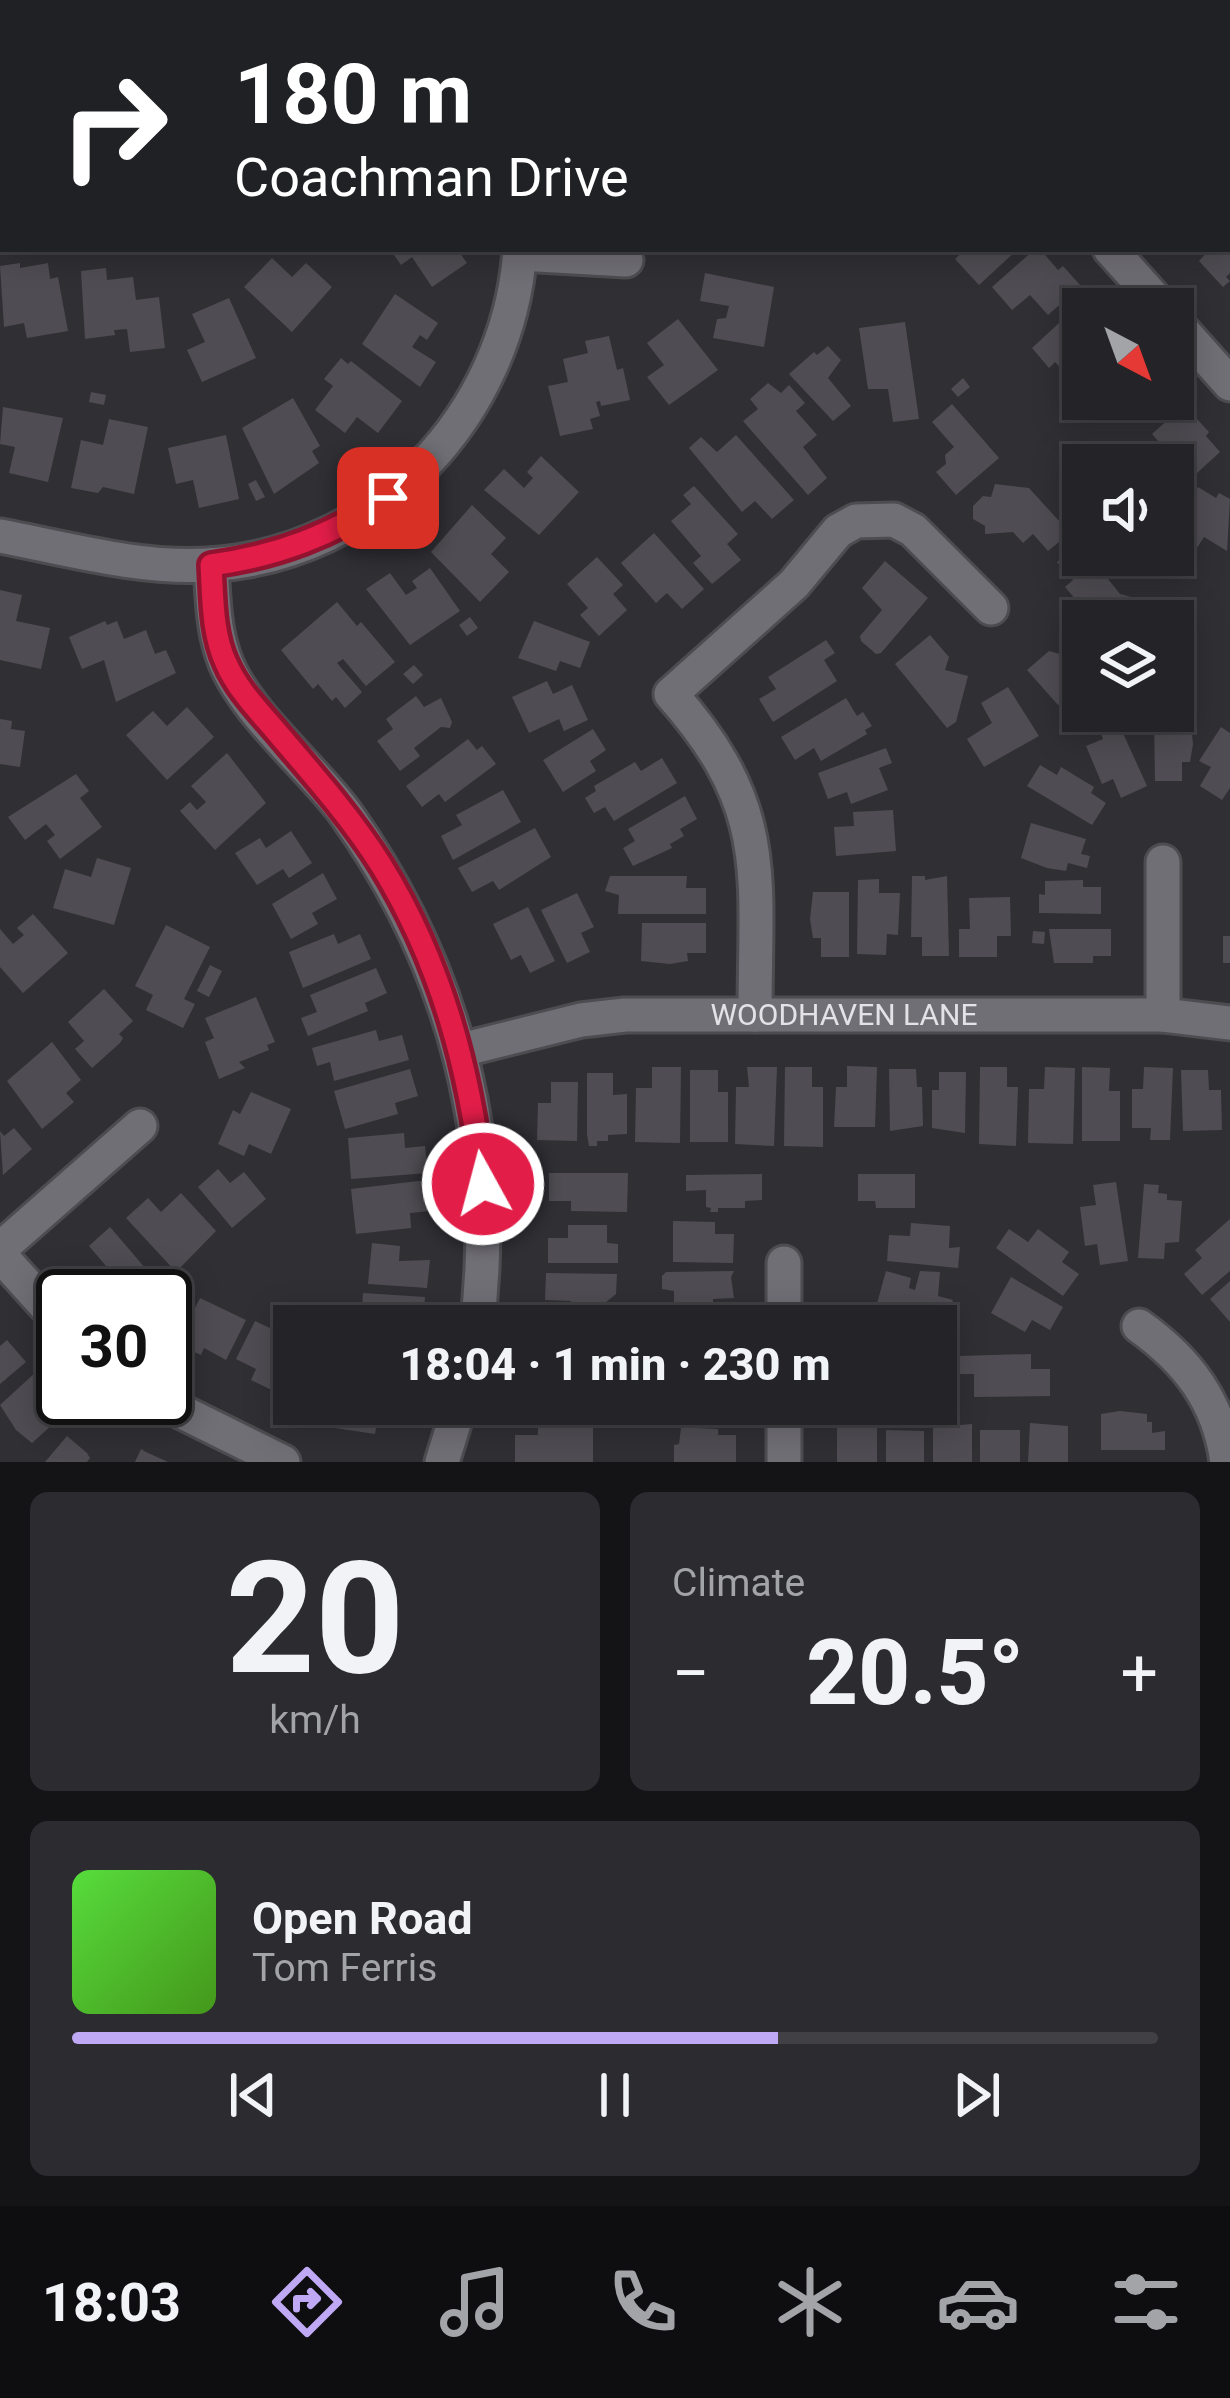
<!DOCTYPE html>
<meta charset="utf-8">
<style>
body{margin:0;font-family:Roboto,sans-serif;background:#2c2b2f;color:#f1f3f6;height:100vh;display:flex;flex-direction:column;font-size:45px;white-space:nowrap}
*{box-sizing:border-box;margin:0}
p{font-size:39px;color:#a3a4a7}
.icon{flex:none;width:66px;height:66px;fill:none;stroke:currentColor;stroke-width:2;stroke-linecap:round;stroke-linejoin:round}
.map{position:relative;height:1462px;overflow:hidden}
.panel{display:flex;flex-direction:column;gap:30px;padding:30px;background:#141315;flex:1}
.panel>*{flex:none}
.guide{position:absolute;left:0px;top:0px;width:1230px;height:252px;box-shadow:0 6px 30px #0003,0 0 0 3px #414044;background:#202124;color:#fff;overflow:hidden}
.needle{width:78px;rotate:139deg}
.controls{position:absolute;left:1062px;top:288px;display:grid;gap:24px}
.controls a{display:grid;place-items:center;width:132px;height:132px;border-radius:0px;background:#242327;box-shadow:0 6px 30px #0003,0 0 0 3px #414044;font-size:60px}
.speed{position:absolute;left:36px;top:1269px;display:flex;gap:24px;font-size:60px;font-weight:700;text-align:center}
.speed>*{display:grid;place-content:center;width:156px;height:156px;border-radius:50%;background:#242327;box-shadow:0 6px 30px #0003,0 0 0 3px #414044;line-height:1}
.speed .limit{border:6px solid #111;border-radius:18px;background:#fff;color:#111}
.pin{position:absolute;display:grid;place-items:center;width:102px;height:102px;color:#fff;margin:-51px;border-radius:24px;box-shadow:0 6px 18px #0006}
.me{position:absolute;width:132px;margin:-66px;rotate:353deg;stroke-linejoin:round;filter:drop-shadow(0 0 9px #0008)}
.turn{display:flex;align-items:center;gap:42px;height:252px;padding:0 36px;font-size:54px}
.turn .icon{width:156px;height:156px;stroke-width:2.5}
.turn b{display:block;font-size:84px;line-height:102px}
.big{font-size:90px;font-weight:800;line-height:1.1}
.panel .card{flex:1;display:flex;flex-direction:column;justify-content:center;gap:18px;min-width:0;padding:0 42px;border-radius:18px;background:#2c2b2f}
.panel .dial{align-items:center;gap:0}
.dial b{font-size:156px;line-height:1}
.song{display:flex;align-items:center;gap:36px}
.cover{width:144px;height:144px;border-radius:18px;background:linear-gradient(135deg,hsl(110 70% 55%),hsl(100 70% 35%))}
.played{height:12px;border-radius:6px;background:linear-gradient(90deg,#bfa9f4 65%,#414044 65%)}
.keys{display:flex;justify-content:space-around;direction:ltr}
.heat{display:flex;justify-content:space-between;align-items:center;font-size:66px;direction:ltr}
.panel .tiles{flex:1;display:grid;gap:30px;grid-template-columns:1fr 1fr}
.card:last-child{grid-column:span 2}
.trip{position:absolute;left:273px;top:1305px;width:684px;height:120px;border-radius:0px;background:#242327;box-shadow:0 6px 30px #0003,0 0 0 3px #414044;font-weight:800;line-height:120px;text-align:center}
.tabs{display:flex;height:192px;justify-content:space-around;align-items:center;background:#0e0e10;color:#a3a4a7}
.tabs .icon{width:84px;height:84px}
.tabs .current{color:#bfa9f4}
.tabs b{font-size:54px;color:#f1f3f6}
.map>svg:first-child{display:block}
</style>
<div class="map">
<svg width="1230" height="1462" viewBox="0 0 1230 1462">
<rect width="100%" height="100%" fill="#302f34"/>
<!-- building -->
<g fill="#4f4d53">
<path d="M397,249H457L467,263L432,287L412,257L401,265L392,252Z"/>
<path d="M966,249H1018L979,285L955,259Z"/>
<path d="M1035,249H1040L1058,270L1063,266L1081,286L1048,315L1030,295L1012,310L992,287Z"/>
<path d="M1210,249H1230V273L1226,277L1230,281L1223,287L1199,261Z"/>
<path d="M272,258L292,277L306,263L332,287L292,332L244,287Z"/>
<path d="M20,263V268L48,263L50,279L58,277L68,331L27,338L24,323L4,327L0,266Z"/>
<path d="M106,268L107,280L133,277L136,300L159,297L165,348L130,352L127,329L114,330L115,335L85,339L81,271Z"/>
<path d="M705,273L774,287L764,347L713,338L717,319L726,318L729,306L700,301Z"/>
<path d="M395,294L438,323L427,340L420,335L412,347L436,362L420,387L362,344Z"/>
<path d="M229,298L256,358L202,382L187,350L205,342L192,314Z"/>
<path d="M1085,299L1094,309H1083V381L1078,386L1055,362L1049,368L1032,348Z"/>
<path d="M678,319L718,370L669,405L647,377L664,365L647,343Z"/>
<path d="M905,322L919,419L893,422L888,389H868L859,328Z"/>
<path d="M609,336L617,370L623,368L630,400L601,406L600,401L596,402L600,416L590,419L593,429L560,436L548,386L568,382L563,359L588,353L585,341Z"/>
<path d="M828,346L841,360L828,378L851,406L833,421L789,374L814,352L817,355Z"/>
<path d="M341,358L348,364L351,361L402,401L378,433L357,417L345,433L315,410L333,386L324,379Z"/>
<path d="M963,378L970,387L958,397L951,389Z"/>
<path d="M768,383L781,393L789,385L805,403L796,411L817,435L803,447L827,478L808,495L743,421L758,409L750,399Z"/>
<path d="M91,392L106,395L104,405L89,402Z"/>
<path d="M293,398L320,446L312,451L319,463L274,494L242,428Z"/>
<path d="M1091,399H1168L1141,423L1123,402L1106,416Z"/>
<path d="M952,404L999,458L956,495L936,472L946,464L945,455L954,447L932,422Z"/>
<path d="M1184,405L1209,432L1206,436L1220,452L1173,495V465H1159L1170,455L1152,434Z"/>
<path d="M3,407L63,418L48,482L9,473L15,447L0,444Z"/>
<path d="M109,419L148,427L134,494L103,487L98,493L71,488L81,440L103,445Z"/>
<path d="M226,435L239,499L199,508L193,480L176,484L168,448Z"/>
<path d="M736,435L794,500L772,519L755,501L742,512L689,448L701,437L717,452Z"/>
<path d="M541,456L579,492L539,535L484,490L504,469L524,488L533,478L527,472Z"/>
<path d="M256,480L265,497L256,501L248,484Z"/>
<path d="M995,484L1029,488L1070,533L1048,551L1033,534L1023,543L1013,532L985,534V526L973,519V506L983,496L991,497Z"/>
<path d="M694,486L738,534L727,544L741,560L712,584L693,563L701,556L671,521L691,504L683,495Z"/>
<path d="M1198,487L1216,498L1219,493L1230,499L1227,551L1204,537L1191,557L1173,545V527Z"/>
<path d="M472,505L506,538L491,554L509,572L480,602L431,552Z"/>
<path d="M654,533L704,589L682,609L667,593L656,603L621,563Z"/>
<path d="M1079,544L1083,555H1089L1120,594L1131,597L1129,606H1134L1130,621H1081L1065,613L1066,605L1077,601L1065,587L1073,580L1057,562Z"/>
<path d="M597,557L623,585L613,594L627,610L599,636L580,615L588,608L567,584Z"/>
<path d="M885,561L928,598L881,653L876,654L861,641L860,636L882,610L862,588Z"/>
<path d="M430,568L460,611L410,645L366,589L390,573L406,595L417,588L412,581Z"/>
<path d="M0,590L22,595L16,621L50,628L41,669L0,660Z"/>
<path d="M337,602L357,626L361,622L395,662L366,686L343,659L337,663L362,692L345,708L336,697L332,701L318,684L313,689L281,650Z"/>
<path d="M470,617L478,628L467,636L459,625Z"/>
<path d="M105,621L107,625L117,621L124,639L146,630L155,654L166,650L176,673L116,702L104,660L82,669L69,637Z"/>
<path d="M534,621L590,642L580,668L560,661L556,671L518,658Z"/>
<path d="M1068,633L1083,636V684L1058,705L1027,670L1049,651L1063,655Z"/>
<path d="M930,635L949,657L945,670L968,676L956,722L947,728L895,664Z"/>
<path d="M826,640L835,653L824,660L837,681L773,722L759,699L776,689L768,677Z"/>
<path d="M414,665L423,675L413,684L403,674Z"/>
<path d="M547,681L553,694L572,685L588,720L564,731L559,719L529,733L512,697Z"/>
<path d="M1008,687L1039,736L984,767L967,739L992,723L981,703Z"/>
<path d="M416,696L424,707L441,698L452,722L450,728L441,727L414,748L420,756L400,771L377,741L393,729L386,719Z"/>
<path d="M846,698L857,716L863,712L872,726L865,730L867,734L821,761L814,748L795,760L781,737Z"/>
<path d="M187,707L214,737L167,780L126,735L153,711L167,726Z"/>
<path d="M1154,716H1190L1193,744L1190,762H1182V781H1155Z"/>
<path d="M0,719L12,721L11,729L25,731L20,767L0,764Z"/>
<path d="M1117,720L1147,786L1121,798L1113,779L1102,784L1086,746L1103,739L1099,728Z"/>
<path d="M1221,727L1230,733V788L1222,800L1200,786L1211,767L1199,761Z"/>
<path d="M593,729L606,750L590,761L596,771L563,792L543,760Z"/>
<path d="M468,739L477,750L482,746L496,764L445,802L439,794L422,807L406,786Z"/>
<path d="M886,748L892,763L879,768L888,790L851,804L847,792L828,799L818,773Z"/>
<path d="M227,753L266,803L215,850L180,811L190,802L197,810L206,802L191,786Z"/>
<path d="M662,758L677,783L614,821L605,807L594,813L585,798L596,791L594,786L635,762L641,771Z"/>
<path d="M1040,765L1057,775L1061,767L1094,787L1091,793L1106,803L1092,825L1027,786Z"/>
<path d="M76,774L89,791L80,798L102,827L60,859L47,841L55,835L46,824L25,840L8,817Z"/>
<path d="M503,790L521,822L453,860L441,836L462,825L456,815Z"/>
<path d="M685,796L697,819L680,829L684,836L670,844L672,848L633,866L623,848L635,841L628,829Z"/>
<path d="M893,810L896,851L836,856L834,827L854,826L853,812Z"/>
<path d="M1031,823L1086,839L1081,854L1090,856L1087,868L1068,863L1066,871L1047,868L1021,858Z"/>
<path d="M535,828L551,857L499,890L493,881L472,892L458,868Z"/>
<path d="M291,831L312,863L289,878L283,869L257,885L235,853L260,838L266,848Z"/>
<path d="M97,858L131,868L114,925L53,908L65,869L91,877Z"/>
<path d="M323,873L337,899L312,913L318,924L291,939L272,904Z"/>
<path d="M610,876H687L686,888H706V914H618L619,895L605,891Z"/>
<path d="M912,876H925V880L947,876L949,956H922V937H911Z"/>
<path d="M879,879V893H900L898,935L887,934L886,955L857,954L858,880Z"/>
<path d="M1083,880V887H1101V914L1039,913V894L1045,895V881Z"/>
<path d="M813,892H849V957H821V938H813L810,919Z"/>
<path d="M577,893L594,927L581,933L590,952L567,963L541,910Z"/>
<path d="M1010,897L1011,936H997V957H959V929H970L969,898Z"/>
<path d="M528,907L555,961L530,973L521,955L511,960L493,924Z"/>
<path d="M33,914L68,953L23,993L0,967V929L13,944L24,935L17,928Z"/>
<path d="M642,923H706V953H687L688,961L670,964L641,961Z"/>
<path d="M166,925L210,947L184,999L195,1004L183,1028L146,1010L153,995L135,986Z"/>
<path d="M1049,929H1111V956H1093V963H1054Z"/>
<path d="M1033,931L1045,932L1044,944L1032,943Z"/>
<path d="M334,934L338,944L360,934L371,959L303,988L289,952Z"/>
<rect x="1223" y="936" width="7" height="27"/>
<path d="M210,965L222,971L209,997L197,991Z"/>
<path d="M376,968L387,993L365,1003L368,1011L308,1036L301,1018L317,1012L310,995Z"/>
<path d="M104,989L133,1021L119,1034L123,1038L120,1043L92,1068L75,1049L84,1041L68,1022Z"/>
<path d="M256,997L275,1042L267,1045L269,1050L239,1062L245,1068L219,1079L205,1042L214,1038L205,1018Z"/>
<path d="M376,1030L379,1041L402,1035L409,1060L334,1081L330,1062L317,1066L312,1048Z"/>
<path d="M52,1042L81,1080L66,1093L74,1102L42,1129L7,1081Z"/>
<path d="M847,1066L877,1067L875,1127H834L836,1087H847Z"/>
<path d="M652,1067H681L680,1143L635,1142L636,1088H652Z"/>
<path d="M747,1067H777L774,1146L735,1144L736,1087H749Z"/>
<path d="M785,1067H812V1087H823V1147L784,1146Z"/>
<path d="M980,1067H1007V1087H1018L1016,1146L979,1144Z"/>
<path d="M1045,1067L1075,1068L1073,1144L1028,1143L1029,1089H1044Z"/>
<path d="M1082,1067L1110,1068L1109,1091H1120V1141H1082Z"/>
<path d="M1144,1067L1173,1068L1170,1140H1150L1151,1128H1132V1089H1143Z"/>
<path d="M410,1069L418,1096L395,1103L398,1114L345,1129L334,1091Z"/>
<path d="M889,1069H916L917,1087H922L923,1126L890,1131Z"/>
<path d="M690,1070H718V1092H728V1142H690Z"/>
<path d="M1181,1070H1208L1209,1090H1221L1222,1130L1183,1131Z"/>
<path d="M939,1072H966L965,1133L932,1128V1090H939Z"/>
<path d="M587,1073H613V1095L627,1094V1134L608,1135V1141H597V1146H589L587,1134Z"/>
<path d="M551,1082H578L577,1141L537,1140L538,1103H551Z"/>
<path d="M251,1092L291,1109L271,1154L249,1144L244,1156L218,1144L233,1110L240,1114Z"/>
<path d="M14,1128L32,1149L3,1175L0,1131L4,1136Z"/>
<path d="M404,1133L405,1148L425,1146L428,1173L351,1179L348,1138Z"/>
<path d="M218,1169L230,1183L244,1172L266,1199L232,1228L198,1187Z"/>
<path d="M549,1173H628L627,1212L571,1211V1201H549Z"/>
<path d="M762,1174V1200L745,1201V1208H718V1212H710L711,1208L706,1207V1190L686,1191V1175Z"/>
<path d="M858,1174H915V1208H876L875,1201H858Z"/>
<path d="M427,1180L431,1211L410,1213L411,1228L356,1234L351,1189Z"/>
<path d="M1116,1182L1128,1261L1100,1265L1097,1244L1085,1246L1080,1207L1096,1205L1093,1185Z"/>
<path d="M1144,1184L1159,1185L1158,1193L1167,1194V1200L1182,1201L1179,1242L1165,1243L1164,1259L1138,1258Z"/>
<path d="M181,1193L216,1231L176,1272L126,1218L148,1198L161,1212Z"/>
<path d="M1230,1219V1271L1202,1295L1184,1274L1202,1258L1195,1250Z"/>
<path d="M673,1221L715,1222V1234H734L733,1263L673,1262Z"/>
<path d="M911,1223L950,1226L949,1248L960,1247L958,1268L887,1261L889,1235L910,1236Z"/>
<path d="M568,1225H607V1243L618,1244V1263H548V1238H568Z"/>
<path d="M110,1227L146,1269L115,1296H94L102,1288L93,1277L106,1266L89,1246Z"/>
<path d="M1009,1229L1028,1242L1038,1229L1069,1252L1062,1262L1079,1274L1063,1296L996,1248Z"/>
<path d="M372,1243L400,1246L399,1261L430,1260L427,1288L368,1284Z"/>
<path d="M734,1271L731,1277L734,1298L713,1299V1310L674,1311V1291L662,1289V1276L666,1272Z"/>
<path d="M886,1271L911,1278L909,1288L915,1290L920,1271L940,1272L938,1296L953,1300L949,1313L937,1310L932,1326L892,1325L895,1312L876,1307Z"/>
<path d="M546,1273L617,1274L616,1294L605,1303V1312H571V1301L545,1300Z"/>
<path d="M1011,1277L1063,1307L1050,1330L1032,1320L1025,1332L991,1313Z"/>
<path d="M1230,1281V1322L1210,1299Z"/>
<path d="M363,1293L425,1297L423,1323L361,1326Z"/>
<path d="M200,1298L246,1320L226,1360L204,1348L201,1355L167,1339L178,1315L189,1320Z"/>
<path d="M279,1310L293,1316L284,1335L290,1338L294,1330L291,1372L294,1380L286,1397L251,1380L256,1369L236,1359L255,1321L270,1328Z"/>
<path d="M7,1340L26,1362L0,1384V1346Z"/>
<path d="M1031,1354V1369H1050V1396L974,1397V1374H959V1356Z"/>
<path d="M36,1372L54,1392L48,1397L64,1414L32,1443L16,1430L0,1405Z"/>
<path d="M324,1404H401L398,1425L377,1422L375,1434L335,1428L337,1409Z"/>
<rect x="554" y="1404" width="55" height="11"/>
<rect x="679" y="1404" width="39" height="5"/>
<path d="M1120,1411L1147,1414V1422H1152V1433L1165,1431V1450H1101V1414Z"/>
<path d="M682,1420H696L697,1428L718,1429V1435H736V1462H674V1445L679,1444Z"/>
<path d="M538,1423H593V1462H515V1435H538Z"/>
<path d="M948,1423L949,1426L972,1424V1462H933V1426Z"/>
<path d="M1030,1423L1068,1426V1462H1028Z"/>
<path d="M837,1424L877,1426V1462H837Z"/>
<path d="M886,1430L924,1431V1462H886Z"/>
<rect x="980" y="1430" width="40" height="32"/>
<path d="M67,1436L87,1453L90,1458L87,1462H45Z"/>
<path d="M141,1449L146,1452L168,1462H135Z"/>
</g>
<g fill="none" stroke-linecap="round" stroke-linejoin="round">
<!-- minor casing -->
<g stroke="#4d4c51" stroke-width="39">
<g id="minor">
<path d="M651,0L653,3"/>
<path d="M890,0L893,3"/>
<path d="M408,3L412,0"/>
<path d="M0,212H3"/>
<path d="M1110,249L1164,309"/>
<path d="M520,254L626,260"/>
<path d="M1173,320L1230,384"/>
<path d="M0,536C68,549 139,569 208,565C377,555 509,415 520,249"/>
<path d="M211,565C213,595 213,626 223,655C240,709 312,767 346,814C454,966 500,1141 477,1326"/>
<path d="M755,1015C755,872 772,808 671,694L794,584L838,531L856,521L894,520L913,530L991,608"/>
<path d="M1163,1015V862"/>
<path id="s1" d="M461,1050L581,1020L625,1015H1163L1230,1023"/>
<path d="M0,1249L140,1126"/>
<path d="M0,1255L63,1325"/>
<path d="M784,1326V1263"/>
<path d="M1139,1326C1188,1361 1219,1402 1227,1462"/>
<path d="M154,1398L283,1462"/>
<path d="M442,1462L460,1404"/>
<path d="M784,1462V1404"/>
</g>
</g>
<!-- minor -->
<use href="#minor" stroke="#716f76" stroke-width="33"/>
</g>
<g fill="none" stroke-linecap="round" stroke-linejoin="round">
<!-- route casing -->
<g stroke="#92132f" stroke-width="30">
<path id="route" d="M388,498C332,535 278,556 211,565C213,597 212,633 226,663C238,691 261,713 280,736C316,778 352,819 381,865C442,964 470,1071 483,1184"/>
</g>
<!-- route -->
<use href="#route" stroke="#e11d48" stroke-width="21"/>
</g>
<g text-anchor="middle" stroke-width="12" stroke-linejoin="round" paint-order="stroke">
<!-- street labels -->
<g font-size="30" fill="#e3e2e6" stroke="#302f34">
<text dy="10" stroke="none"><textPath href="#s1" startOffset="387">WOODHAVEN LANE</textPath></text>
</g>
</g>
</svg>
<div class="controls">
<a><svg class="needle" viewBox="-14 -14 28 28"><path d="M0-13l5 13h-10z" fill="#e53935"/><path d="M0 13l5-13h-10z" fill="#a3a4a7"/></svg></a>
<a><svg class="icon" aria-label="sound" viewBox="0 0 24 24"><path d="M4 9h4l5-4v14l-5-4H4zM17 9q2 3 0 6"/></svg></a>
<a><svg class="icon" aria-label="layers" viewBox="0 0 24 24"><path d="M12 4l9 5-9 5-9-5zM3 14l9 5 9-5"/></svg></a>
</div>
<div class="speed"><div class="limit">30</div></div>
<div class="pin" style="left:388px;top:498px;background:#d93025"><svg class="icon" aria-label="arrive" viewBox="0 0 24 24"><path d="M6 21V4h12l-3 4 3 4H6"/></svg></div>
<svg class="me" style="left:483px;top:1184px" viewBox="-20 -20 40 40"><circle r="17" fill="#e11d48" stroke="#fff" stroke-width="3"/><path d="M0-11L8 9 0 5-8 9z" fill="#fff"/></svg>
<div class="trip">18:04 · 1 min · 230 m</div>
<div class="guide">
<div class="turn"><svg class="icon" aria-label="right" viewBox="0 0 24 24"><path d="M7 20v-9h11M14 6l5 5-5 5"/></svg><div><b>180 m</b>Coachman Drive</div></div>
</div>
</div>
<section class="panel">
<div class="tiles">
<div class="card dial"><b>20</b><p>km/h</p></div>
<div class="card"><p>Climate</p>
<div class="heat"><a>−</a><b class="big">20.5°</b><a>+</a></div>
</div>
<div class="card">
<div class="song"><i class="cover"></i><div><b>Open Road</b><p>Tom Ferris</p></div></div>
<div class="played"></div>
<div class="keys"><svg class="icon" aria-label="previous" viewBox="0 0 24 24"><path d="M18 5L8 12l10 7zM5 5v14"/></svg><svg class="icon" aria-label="pause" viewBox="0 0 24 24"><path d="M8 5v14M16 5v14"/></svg><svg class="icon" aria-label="next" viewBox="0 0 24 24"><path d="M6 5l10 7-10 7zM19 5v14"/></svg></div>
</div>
</div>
</section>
<nav class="tabs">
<b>18:03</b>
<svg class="icon current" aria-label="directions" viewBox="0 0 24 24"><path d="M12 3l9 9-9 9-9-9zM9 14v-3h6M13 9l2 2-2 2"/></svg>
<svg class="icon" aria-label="music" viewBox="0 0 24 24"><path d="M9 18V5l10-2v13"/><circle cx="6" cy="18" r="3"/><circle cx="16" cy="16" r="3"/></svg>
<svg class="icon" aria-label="phone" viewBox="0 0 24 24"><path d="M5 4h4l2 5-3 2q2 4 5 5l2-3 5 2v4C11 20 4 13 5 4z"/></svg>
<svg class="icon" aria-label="climate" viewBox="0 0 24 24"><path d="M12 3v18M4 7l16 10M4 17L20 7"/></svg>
<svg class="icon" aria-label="car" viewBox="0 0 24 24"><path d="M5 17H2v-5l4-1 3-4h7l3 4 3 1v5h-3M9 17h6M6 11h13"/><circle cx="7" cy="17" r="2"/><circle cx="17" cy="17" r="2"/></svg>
<svg class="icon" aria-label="filters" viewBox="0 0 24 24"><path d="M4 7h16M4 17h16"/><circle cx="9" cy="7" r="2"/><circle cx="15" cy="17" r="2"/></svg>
</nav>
